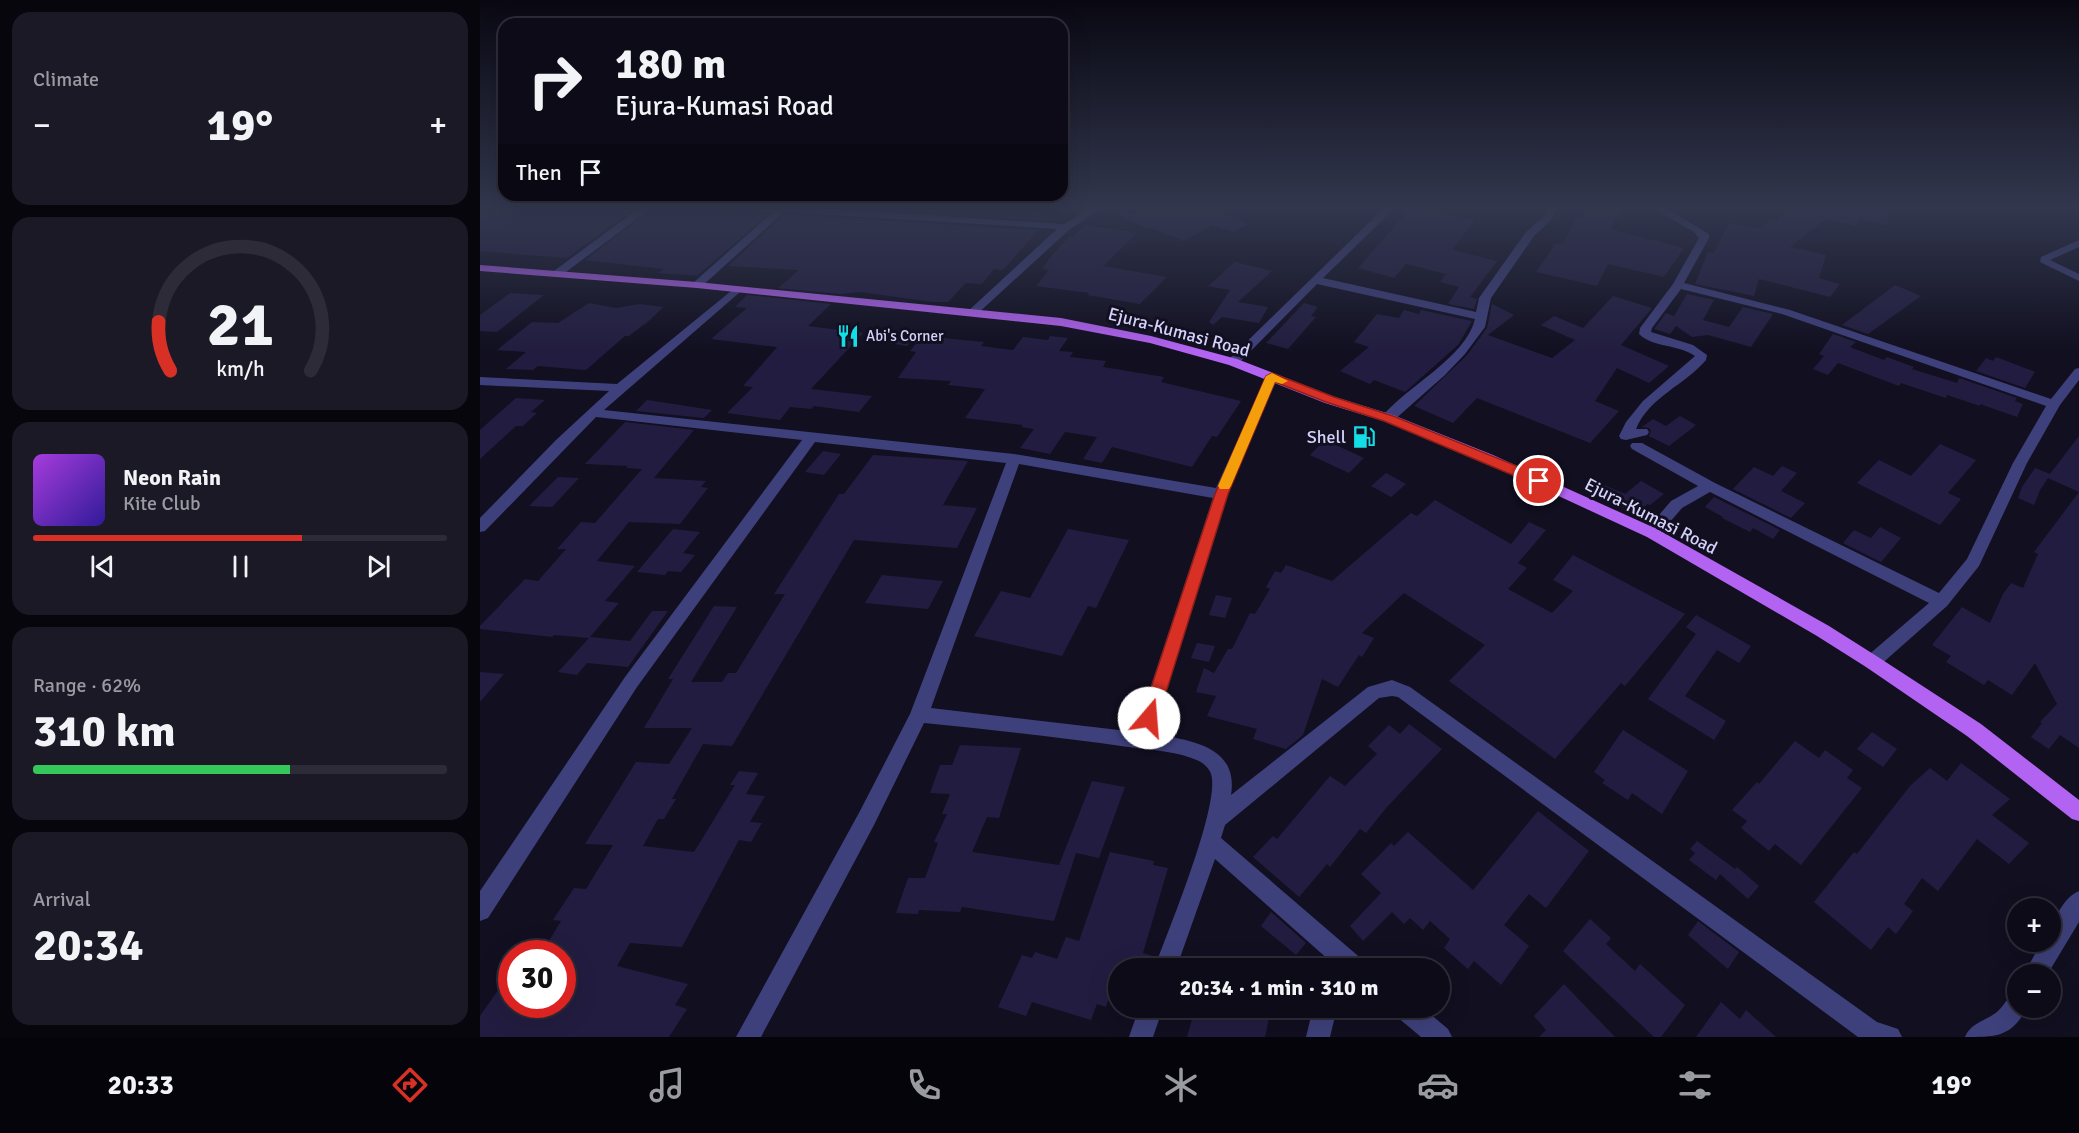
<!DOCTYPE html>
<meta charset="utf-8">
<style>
body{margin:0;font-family:Signika,sans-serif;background:#1b1925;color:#f1f3f6;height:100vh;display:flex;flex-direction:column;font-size:22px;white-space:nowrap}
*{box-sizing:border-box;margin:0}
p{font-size:20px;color:#9a9ba2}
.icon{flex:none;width:33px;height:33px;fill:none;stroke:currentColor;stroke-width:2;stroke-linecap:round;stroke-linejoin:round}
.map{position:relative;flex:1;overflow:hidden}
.side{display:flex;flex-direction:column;gap:12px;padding:12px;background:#07060d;width:480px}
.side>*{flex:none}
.hud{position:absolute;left:18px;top:18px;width:570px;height:183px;border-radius:18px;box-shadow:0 6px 24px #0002,0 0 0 2px #2d2b37;background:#0d0b18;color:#f1f3f6;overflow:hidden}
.controls{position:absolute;left:1527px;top:898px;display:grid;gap:12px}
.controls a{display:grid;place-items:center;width:54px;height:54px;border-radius:50%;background:#0d0b18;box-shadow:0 6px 24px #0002,0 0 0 2px #2d2b37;font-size:30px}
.speed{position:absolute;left:18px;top:940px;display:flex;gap:12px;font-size:30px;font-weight:700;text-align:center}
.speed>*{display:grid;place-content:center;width:78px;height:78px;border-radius:50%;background:#0d0b18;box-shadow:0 6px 24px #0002,0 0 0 2px #2d2b37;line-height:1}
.speed .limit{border:9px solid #d22;background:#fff;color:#111}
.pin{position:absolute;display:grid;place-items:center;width:51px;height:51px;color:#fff;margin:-26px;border:3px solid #fff;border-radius:50%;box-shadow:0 2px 6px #0007}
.me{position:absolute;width:66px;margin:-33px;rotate:18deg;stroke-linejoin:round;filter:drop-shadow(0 0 4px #0008)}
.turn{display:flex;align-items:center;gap:21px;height:126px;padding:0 18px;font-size:27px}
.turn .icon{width:78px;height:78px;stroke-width:2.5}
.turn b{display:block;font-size:42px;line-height:51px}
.then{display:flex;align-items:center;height:57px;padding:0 18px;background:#0003;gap:12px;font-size:22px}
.big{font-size:45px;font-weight:700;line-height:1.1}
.side .card{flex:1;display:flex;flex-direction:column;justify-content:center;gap:9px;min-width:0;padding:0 21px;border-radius:18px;background:#1b1925}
.side .dial{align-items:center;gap:0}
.dial svg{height:156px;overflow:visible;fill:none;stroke:#2d2b37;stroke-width:7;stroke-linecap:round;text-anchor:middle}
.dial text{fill:#f1f3f6;stroke:none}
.song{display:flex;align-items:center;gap:18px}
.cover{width:72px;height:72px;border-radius:9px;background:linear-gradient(135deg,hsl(280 70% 55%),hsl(250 70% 35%))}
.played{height:6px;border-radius:3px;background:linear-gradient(90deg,#d93025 65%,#2d2b37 65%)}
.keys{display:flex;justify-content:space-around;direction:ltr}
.heat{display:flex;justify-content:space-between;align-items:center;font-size:33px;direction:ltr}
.charge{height:9px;border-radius:4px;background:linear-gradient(90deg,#34c759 62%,#2d2b37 0)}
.trip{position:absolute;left:628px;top:958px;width:342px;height:60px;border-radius:30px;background:#0d0b18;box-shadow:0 6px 24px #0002,0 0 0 2px #2d2b37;font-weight:700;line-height:60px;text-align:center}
.tab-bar{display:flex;height:96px;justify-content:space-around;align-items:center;background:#05040a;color:#9a9ba2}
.tab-bar .icon{width:42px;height:42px}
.tab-bar .current{color:#d93025}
.tab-bar b{font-size:27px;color:#f1f3f6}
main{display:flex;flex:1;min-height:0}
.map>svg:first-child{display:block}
</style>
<main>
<section class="side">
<div class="card"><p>Climate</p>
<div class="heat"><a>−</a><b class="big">19°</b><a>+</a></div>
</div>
<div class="card dial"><svg viewBox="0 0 100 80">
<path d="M14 69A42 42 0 1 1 86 69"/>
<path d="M14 69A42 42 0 0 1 8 44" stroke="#d93025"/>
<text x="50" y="56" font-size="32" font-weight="700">21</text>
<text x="50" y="72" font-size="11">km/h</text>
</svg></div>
<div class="card">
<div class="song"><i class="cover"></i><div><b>Neon Rain</b><p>Kite Club</p></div></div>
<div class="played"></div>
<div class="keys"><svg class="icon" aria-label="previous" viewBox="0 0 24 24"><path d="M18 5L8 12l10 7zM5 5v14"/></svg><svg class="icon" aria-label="pause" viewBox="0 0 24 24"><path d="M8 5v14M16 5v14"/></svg><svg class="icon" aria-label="next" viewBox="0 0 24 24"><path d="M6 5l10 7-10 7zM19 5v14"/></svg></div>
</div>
<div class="card"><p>Range · 62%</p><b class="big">310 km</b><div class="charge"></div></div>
<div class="card"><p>Arrival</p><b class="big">20:34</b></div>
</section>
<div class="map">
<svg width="1599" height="1037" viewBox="0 0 1599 1037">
<rect width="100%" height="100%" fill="#110f20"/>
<!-- building -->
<g fill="#221d40">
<path d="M16,206H158L87,258L0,251V215Z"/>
<path d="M176,206L222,207L288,214L217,276L178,273L183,269L105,260Z"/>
<path d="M348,206H577L565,221Z"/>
<path d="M674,206H733L769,224L753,232L732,225L704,241L670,228L668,229L635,213L659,214Z"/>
<path d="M929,206L995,220L972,250L1017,261L990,297L997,299L994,309L968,304L979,287L960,282L966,274L926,264L914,278L878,268L924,216L922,214Z"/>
<path d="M1109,206H1145L1130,229L1204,248L1184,277L1128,264L1117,286L1056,272L1076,243L1081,244L1085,240L1096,217L1101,218Z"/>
<path d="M1317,206H1411L1407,225L1379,219L1376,226L1346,219L1310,247L1346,255L1339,278L1360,284L1350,297L1279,279L1274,296L1215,284L1228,252L1234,253L1249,223L1280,228L1293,219L1297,221L1300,215Z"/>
<path d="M305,214L558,230L523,270L514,269L502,284L486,283L468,302H452L380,292L361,294L298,288L319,270L248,266Z"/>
<path d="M605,225L657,233L623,266L687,277L660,304L607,295L609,293L556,286L569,270L562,269L572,255L590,236L593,237Z"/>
<path d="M755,262L792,271L758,302L788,307L779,323L742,317L733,325L729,322L750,290L728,286Z"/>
<path d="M1415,285L1441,296L1388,334L1362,325Z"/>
<path d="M30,293L64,295L17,332L0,331V315Z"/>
<path d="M1207,294L1234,300L1223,320L1249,327L1263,307L1293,314L1271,347L1228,335L1212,337L1196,326L1190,334L1174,329L1186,313L1194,316Z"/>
<path d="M267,295L351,304L328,326L383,333L331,389L392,396L379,412L334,406L331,409L310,407L300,420L247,413L273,387L263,386L297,347L231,339L267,308L255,307Z"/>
<path d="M1133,296L1172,308L1141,345L1189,366L1169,383L1137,368L1115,401L1139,411L1110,443L997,398L973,423L934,406L987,355L1007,328L1012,304L1034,315L1008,335L1072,358L1095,340L1061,325L1074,316L1103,328Z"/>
<path d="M109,303L136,308L160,304L183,307L170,320L149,336H145L106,370L58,366L53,370L26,369L46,352L17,350L52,322L78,323Z"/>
<path d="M824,303L838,307L831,316L836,317L808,349L786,343Z"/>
<path d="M924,310L939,314L941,310L992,321L978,345L925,392L894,380L890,384L860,371L889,347L874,342L897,314L919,318Z"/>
<path d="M418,331L437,334L427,346L408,343Z"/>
<path d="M1353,334L1376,342L1370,347L1404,360L1407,357L1434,367L1432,369L1477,383L1479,378L1537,398L1535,401L1543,404L1537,417L1500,404V406L1467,395L1466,398L1421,383L1419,386L1358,363L1348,375L1333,369L1344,356L1339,354Z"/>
<path d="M442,336L504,342L501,346L533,350L543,337L568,340L570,336L588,338L579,351L593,352L590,357L626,361L623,367L684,377L681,382L761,401L737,437L732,436L712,467L632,447L622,463L603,459L617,437L585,432L570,454L540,448L554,429L541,427L543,425L485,418L505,389L468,385L471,381L418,378L436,352L430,351Z"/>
<path d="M1516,357L1555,372L1545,388L1496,371L1506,358L1513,361Z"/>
<path d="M36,398L65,400L51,412L57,413L43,426H36L0,459V430Z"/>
<path d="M167,400L200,405L232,410L224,418L156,411Z"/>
<path d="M1200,416L1216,425L1189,446L1169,436L1171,431L1169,428L1162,427L1173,419L1186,426Z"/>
<path d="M145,422L214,430L174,478L226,481L221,487L228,488L200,524L149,522L117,561L155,566L125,601L139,603L110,637L150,641L172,611H188L148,667L107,663L97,675L78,672L109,638L74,635L72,637L0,629V626L45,579L58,581L86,549H77L101,522L115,523L162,469L146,468L148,466L105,464Z"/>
<path d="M1599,436V748L1580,735L1569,749L1551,737L1562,723L1560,722L1577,704L1555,663L1532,695L1508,680L1504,685L1466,662L1471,656L1452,645L1482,607L1510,623L1523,594L1531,583L1543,588L1558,554L1554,552L1599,492L1568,478L1560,490L1554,505L1538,498L1542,487L1555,468L1570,474Z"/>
<path d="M845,440L884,458L869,473L830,455Z"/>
<path d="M1460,444L1496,460L1468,493L1481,499L1460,525L1377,483L1399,460L1431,476Z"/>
<path d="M343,451L361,454L344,475L325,472Z"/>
<path d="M393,455L488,461L463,505L497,508L477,548L374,540L252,746L223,744L192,799H196L184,819H178L163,846L214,852L255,785H250L259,771L278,773L266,794L285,796L270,822L282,823L271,842L259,840L202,947L150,943L137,966L208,984L195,1005L207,1009L189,1037H0V1016L32,970V1005H82V954H61L81,921L73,920L94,888L106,889L133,845L105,844L156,762L189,764L212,728H164L193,679H188L234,606L257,607L211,682H242L248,673H256L305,594H294L359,494H364Z"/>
<path d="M1302,466L1317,473L1301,491L1325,503L1311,518L1253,489L1274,467L1293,476Z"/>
<path d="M906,473L926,484L911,497L891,486Z"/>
<path d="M78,477L99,478L72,507L49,506Z"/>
<path d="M1113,480L1145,494L1161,481L1184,494L1170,505L1167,504L1158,516L1139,506L1112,482Z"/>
<path d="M1234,497L1300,530L1293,539L1273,528L1270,532L1242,518L1243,517L1225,507Z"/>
<path d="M955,500L1031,544L1049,522L1066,530L1038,563L1047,568L1028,589L1072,613L1093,591L1073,580L1093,555L1205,614L1145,686L1141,683L1075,759L969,681L1005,645L924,593L882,633L894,638L882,657L879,655L858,687L842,679L823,735L806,749L773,739L777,729L727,716L736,696L716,692L724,668L734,673L748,649H752L770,613L775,614L790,589L786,587L795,571L801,573L806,565L852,581L931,513L937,516Z"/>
<path d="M1400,527L1421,538L1401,562L1363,543L1374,530L1391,538Z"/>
<path d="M193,529L220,532L203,553L215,555L201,572L188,571L185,575L157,572Z"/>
<path d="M588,529L649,540L616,608L608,606L582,656L494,636L521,591L550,598Z"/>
<path d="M402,575L463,581L448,609L385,603Z"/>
<path d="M736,595L752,598L745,618L729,615Z"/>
<path d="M1216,615L1271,646L1259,663L1237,650L1205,696L1246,721L1234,740L1168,699L1216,634L1206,627Z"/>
<path d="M717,643L735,646L729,662L711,658Z"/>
<path d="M0,672L24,674L0,702Z"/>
<path d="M929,724L962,749L907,807L886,833L880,829L850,867L847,864L819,897L773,857L793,836L797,839L850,776L865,786L897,754L888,746L909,725L920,734Z"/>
<path d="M1143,730L1208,771L1182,814L1152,793L1148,800L1122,783L1125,780L1114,772Z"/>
<path d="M1392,732L1417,749L1403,767L1377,749Z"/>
<path d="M1315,741L1339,758L1345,750L1373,770L1367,778L1382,788L1321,865L1295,844L1289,851L1261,828L1267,821L1252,810L1277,782L1279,784Z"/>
<path d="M480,745L541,748L519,818L507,817L492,852L579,865L612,781L645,787L619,858L596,853L574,921L482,907L480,912L439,910L438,914L416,913L428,878H445L458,843L454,842L467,814H462L470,794L450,793L460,765H472Z"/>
<path d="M1481,763L1530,799L1512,815L1549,843L1529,864L1497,839L1458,891L1442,878L1424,904L1433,911L1416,934L1408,927L1391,950L1334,902L1374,852L1377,854L1430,786L1450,768L1467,781Z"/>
<path d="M1058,811L1109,851L1066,908L1049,894L1024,925L1049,946L1021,985L994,961L988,969L964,948L970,939L950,921L943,930L930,918L924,924L912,912L883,941L870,926L901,893L881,874L911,843L914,846L928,832L993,890Z"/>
<path d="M1217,841L1255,869L1257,867L1279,886L1268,899L1240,874L1236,880L1209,860L1215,853L1210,849Z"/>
<path d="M630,852L674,861L673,865L688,868L663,953L676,957L672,969H639V990L632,988L626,1007L617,1004L611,1020L552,1002L546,1016L518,1007L542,955L552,958L555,952L577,959L586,937L599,941Z"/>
<path d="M791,912L826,943L816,955L781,926Z"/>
<path d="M1110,919L1131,938L1126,944L1155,971L1160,964L1205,1005L1181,1037H1174L1083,951Z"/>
<path d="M1218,921L1259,952L1248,969L1208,935Z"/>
<path d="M1084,984L1135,1037H1059L1066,1030L1054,1016Z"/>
<path d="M1241,1002L1260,1019L1266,1010L1296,1037H1216Z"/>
<path d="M715,1008H791L785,1037H707Z"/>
</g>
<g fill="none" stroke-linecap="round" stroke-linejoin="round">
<!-- minor -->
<g fill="#3e407b" fill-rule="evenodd">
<path d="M162,206H174L82,275H74V271Z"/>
<path d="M247,206H308L584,224L613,206H626L590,229L495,316H487V312L577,229L304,212L221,287H213V283L293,212L252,209Z"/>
<path d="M906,206H917L843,278L996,312L999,298L1046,232L1064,216L1068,206H1078L1072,219L1054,236L1011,298L1005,327L985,354L965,375L913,421H903L901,418C924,388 986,358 995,319L837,284L757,365H749L747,362L749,359Z"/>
<path d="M1169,206H1182L1229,234V238L1204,283L1310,310L1571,399L1595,369L1599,368V380L1580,405L1547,463L1499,566L1467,606L1398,667L1392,669L1386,667L1383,662L1386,657L1449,603L1230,492L1202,508L1177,537H1167L1164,533L1167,529L1191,501L1218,486L1152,449L1150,446L1152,443H1162L1235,483L1459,593L1487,559L1533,463L1566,406L1302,314L1201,289L1172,328L1171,332L1213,345L1227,355L1226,360C1205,385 1169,397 1156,429H1167L1169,432L1167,435L1146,440L1141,439L1139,436L1146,422L1163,401L1215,356C1198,344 1174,348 1159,334L1160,328L1193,284L1219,238L1214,232Z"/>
<path d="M1599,240V247L1570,260L1599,274V281L1560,262L1561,257Z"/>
<path d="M256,287L260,288V292L124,410L534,454L736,488L786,377L792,373L796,374L798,377L748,494L673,734C710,740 759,746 751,795L888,687L912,680L930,687L1397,1022L1418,1029L1422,1037H1378L918,697L912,696L899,698L745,825L741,838L884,961L887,969H859L735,859L696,969H674C687,934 741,804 731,774C730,769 723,763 719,761C698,751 670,750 648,747C580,737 512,730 444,723L394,825L281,1037H256L380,811L430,714L526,463L335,442L157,687L8,918L0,921V891L145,677L322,440L116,417L5,531L0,532V518L76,440L129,391L0,385V377L137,384ZM539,464L733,498L656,732L451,708Z"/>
<path d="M1599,891V922L1567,975H1543L1562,942H1570C1570,925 1582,898 1599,891Z"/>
<path d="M1538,991V1008H1547C1531,1037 1517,1037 1485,1037C1491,1022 1507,1021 1518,1011C1526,1004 1527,995 1538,991Z"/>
<path d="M659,1008H683L673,1037H649Z"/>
<path d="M833,1008H857L850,1037H826Z"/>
<path d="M912,1008H943L968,1029L972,1037H941L916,1016Z"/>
</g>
<!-- major -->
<path fill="#b363f1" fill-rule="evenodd" d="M0,265L217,282L581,318L671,336L757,359L855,397L913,415L1013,455L1177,529L1349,626L1398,657L1501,724L1599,800V821L1592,819L1487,736L1386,667L1337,636L1167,537L1003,461L903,421L845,403L749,365L670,343L581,326L217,288L0,271Z"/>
</g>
<!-- sky -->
<linearGradient id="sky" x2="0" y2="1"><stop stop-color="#090812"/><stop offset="0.59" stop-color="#32374e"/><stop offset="1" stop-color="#32374e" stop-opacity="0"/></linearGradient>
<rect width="1599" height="352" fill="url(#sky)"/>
<!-- route -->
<path fill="#d93025" stroke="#8d1f18" stroke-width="1.5" d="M792,373L854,397L913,416L1064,477L1066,481L1059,485L1054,484L904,421L846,402L795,382L748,494L678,718L675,724L669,726L664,724L661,718L735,494L786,376Z"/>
<!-- slow -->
<path fill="#f59e0b" d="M792,373L808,381L802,384L795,382L751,486L749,489H740L738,486L786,376Z"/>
<!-- icons -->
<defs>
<g id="restaurant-bare" transform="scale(1.8)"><path d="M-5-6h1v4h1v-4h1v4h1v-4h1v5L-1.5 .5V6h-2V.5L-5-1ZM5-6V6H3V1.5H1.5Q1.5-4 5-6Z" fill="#14dee5" stroke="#110f20" stroke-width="2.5" paint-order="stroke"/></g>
<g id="fuel-bare" transform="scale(1.8)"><path d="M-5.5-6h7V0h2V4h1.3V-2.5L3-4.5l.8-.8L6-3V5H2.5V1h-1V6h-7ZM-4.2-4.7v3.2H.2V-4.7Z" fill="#14dee5" stroke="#110f20" stroke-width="2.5" paint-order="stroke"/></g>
</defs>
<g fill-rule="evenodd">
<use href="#restaurant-bare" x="368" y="336"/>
<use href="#fuel-bare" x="884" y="437"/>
</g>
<g text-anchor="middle" stroke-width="6" stroke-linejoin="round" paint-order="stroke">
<!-- far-poi labels -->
<g font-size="15" fill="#d4d2fb" stroke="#110f20" text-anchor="start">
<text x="386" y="341">Abi's Corner</text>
</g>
<!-- street labels -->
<g font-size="18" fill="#d4d2fb" stroke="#110f20">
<text transform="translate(699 332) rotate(15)" y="6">Ejura-Kumasi Road</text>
<text transform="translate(1171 516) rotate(27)" y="6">Ejura-Kumasi Road</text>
</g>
<!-- poi labels -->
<g font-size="18" fill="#d4d2fb" stroke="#110f20" text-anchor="end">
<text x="866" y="443">Shell</text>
</g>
</g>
</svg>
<div class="controls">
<a>+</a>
<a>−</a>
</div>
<div class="speed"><div class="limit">30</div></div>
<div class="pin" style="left:1059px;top:481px;background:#d93025"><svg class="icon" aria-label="arrive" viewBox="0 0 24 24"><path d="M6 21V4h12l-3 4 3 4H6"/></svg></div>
<svg class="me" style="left:669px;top:718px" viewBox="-20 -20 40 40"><circle r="19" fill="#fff"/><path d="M0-13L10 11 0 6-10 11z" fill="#d93025"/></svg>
<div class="trip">20:34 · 1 min · 310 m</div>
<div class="hud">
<div class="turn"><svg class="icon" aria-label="right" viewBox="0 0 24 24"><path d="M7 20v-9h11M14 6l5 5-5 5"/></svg><div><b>180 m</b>Ejura-Kumasi Road</div></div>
<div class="then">Then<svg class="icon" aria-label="arrive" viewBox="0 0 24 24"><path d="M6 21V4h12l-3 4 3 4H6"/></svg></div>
</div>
</div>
</main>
<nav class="tab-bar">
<b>20:33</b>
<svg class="icon current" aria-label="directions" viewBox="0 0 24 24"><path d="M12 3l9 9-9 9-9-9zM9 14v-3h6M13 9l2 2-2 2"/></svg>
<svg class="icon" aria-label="music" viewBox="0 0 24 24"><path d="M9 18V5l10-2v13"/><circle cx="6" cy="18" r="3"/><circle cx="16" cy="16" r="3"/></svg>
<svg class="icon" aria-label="phone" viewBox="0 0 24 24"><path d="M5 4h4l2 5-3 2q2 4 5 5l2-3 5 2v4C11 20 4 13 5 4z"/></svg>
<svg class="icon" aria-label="climate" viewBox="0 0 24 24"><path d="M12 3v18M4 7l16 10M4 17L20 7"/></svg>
<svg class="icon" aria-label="car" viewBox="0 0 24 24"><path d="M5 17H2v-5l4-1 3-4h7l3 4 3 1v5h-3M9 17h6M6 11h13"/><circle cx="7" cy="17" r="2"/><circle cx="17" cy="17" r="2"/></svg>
<svg class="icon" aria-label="filters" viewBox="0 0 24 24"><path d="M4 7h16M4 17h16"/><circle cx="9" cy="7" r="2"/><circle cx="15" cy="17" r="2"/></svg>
<b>19°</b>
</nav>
